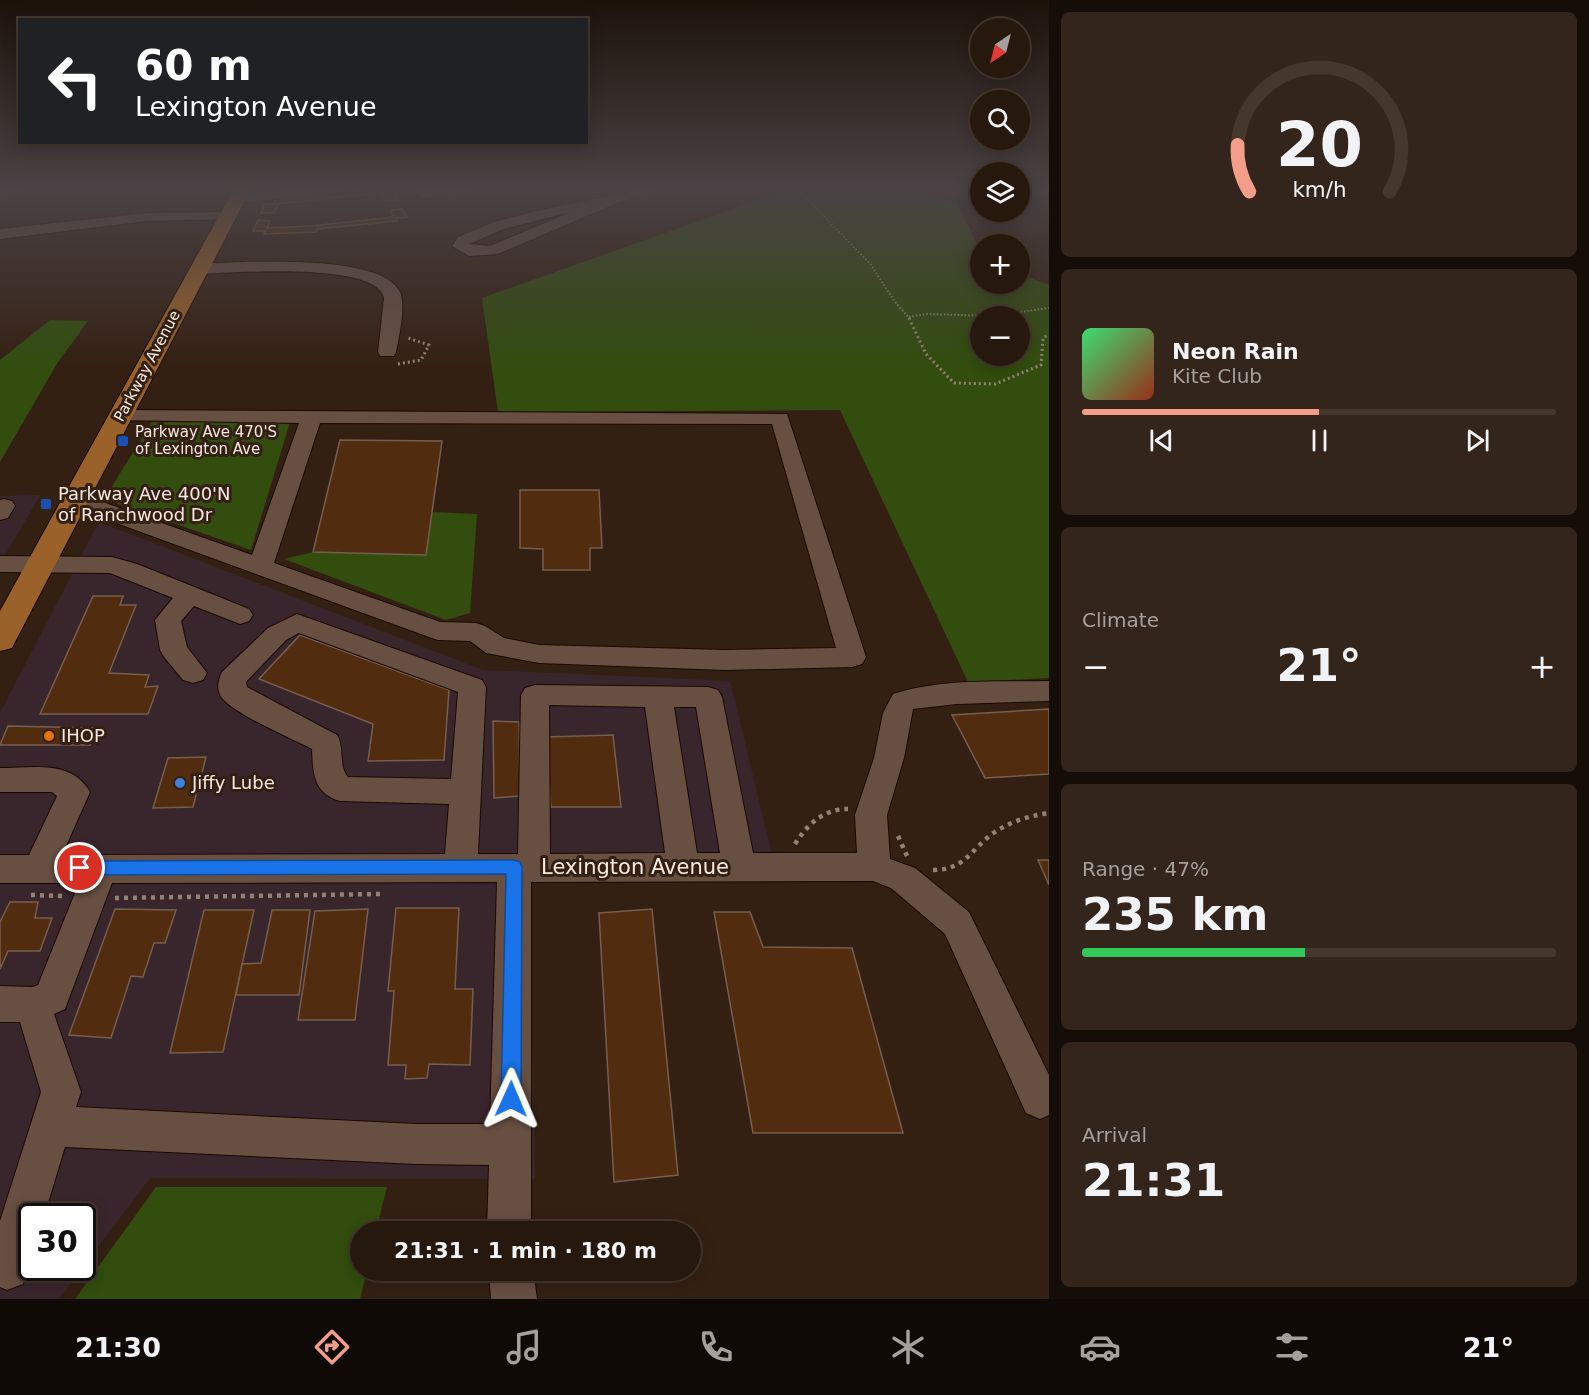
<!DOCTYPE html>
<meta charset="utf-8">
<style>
body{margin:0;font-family:"DejaVu Sans",sans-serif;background:#33251c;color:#f1f3f6;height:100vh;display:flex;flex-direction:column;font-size:22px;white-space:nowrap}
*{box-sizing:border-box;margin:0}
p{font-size:20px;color:#a4a09e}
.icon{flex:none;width:33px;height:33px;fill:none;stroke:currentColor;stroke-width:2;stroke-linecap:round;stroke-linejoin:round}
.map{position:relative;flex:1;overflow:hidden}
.details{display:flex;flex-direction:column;gap:12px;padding:12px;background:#150d08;width:540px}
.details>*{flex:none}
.top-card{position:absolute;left:18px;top:18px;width:570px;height:126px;border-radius:0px;box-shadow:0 3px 15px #0003,0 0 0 2px #43372e;background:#202124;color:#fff;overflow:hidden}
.needle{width:39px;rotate:215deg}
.tools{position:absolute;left:970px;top:18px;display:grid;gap:12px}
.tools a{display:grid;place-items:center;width:60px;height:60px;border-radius:50%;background:#27180e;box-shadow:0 3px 15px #0003,0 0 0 2px #43372e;font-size:30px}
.speed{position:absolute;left:18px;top:1203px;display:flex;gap:12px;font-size:30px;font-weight:700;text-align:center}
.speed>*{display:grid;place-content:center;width:78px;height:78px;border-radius:50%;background:#27180e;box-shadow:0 3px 15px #0003,0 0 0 2px #43372e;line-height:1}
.speed .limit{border:3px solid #111;border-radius:9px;background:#fff;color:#111}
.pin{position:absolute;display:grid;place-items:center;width:51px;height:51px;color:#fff;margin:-26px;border:3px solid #fff;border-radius:50%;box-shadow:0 2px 6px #0007}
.me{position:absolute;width:66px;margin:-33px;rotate:1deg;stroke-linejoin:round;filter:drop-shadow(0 0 4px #0008)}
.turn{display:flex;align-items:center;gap:21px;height:126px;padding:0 18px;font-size:27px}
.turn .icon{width:78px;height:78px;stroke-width:2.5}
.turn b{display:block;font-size:42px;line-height:51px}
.big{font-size:45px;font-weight:700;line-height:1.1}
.details .tile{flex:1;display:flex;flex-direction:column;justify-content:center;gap:9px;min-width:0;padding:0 21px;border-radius:9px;background:#33251c}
.details .dial{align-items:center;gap:0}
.dial svg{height:156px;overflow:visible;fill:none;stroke:#43372e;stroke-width:7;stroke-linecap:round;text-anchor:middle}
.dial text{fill:#f1f3f6;stroke:none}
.song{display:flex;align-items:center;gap:18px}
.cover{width:72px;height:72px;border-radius:9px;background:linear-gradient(135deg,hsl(140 70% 55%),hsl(10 70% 35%))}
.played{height:6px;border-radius:3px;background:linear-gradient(90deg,#f49e8a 50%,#43372e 50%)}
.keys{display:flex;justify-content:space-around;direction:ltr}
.heat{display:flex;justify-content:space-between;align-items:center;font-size:33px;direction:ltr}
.charge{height:9px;border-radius:4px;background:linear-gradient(90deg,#34c759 47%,#43372e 0)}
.trip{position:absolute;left:350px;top:1221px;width:351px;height:60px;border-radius:30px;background:#27180e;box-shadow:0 3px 15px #0003,0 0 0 2px #43372e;font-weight:700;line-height:60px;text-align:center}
.menu{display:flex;height:96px;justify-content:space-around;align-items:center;background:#100a06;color:#a4a09e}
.menu .icon{width:42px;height:42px}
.menu .current{color:#f49e8a}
.menu b{font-size:27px;color:#f1f3f6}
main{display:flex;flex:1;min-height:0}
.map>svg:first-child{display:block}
</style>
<main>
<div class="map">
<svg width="1049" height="1299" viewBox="0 0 1049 1299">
<rect width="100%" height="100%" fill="#342013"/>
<!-- commercial -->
<g fill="#39262c" fill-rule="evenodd">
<path d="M40,495V496L0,563V496Z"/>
<path d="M99,522L483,670L730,681L773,858L528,861L535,1179L150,1178L59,1299H0V713ZM32,1216H82V1268H32Z"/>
</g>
<!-- green -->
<g fill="#324d0e" fill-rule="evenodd">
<path d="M795,187H901L958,204L981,253V284H1020V274L1049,285V678L968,682L840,410L498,412L482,298ZM981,316H1020V356H981Z"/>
<path d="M50,320L88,321L58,362L0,462V360Z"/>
<path d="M152,422H290L251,550L104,499Z"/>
<path d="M432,512L477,514L470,613L446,620L284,559L313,552L426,555Z"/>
<path d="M156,1187H387L376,1231L360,1232V1270L367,1271L360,1299H75Z"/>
</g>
<!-- building -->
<g fill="#522c0f" stroke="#765e4e" stroke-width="1.5">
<path d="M378,188L380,191L392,189L398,200L385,201L381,193L278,204L274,213H261L265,204H275L274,200Z"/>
<path d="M402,209L407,217L396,218L397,221L317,229L316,232L264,234L265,231H253L258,220L270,221L267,228L311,226L393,217L390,210Z"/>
<path d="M340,440L442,441L426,555L313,552Z"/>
<path d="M520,490H599L602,548H590V570H543V549L520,548Z"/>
<path d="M93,596H123L120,605H136L109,673L149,675L145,687L158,686L148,714H40Z"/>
<path d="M300,635L449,690L444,760L368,761L373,724L259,679Z"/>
<path d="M1049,709V774L985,778L952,715Z"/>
<path d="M493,721L519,722L520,796L494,798Z"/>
<path d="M8,726L97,728L90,745H0Z"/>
<path d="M613,735L621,807H551L546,737Z"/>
<path d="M206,757L193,807L153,808L168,758Z"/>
<path d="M1038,860H1049V885Z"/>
<path d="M10,902H38L35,918H52L40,951H8L0,969V922Z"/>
<path d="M396,908H459L455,989H473L470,1065L429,1064L427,1078L405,1079L406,1065H388L394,991H388Z"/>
<path d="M115,909L176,910L165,943H154L143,977L131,976L111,1038L69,1035Z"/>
<path d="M368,909L355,1020H298L315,911Z"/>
<path d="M652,909L678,1175L614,1182L599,913Z"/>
<path d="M204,910H254L223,1052L170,1053Z"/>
<path d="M272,910H310L299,995H236L242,964L261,963Z"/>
<path d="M714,912H750L763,947L852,948L903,1133H753Z"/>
</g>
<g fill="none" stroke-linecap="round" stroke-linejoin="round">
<!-- minor casing -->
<g stroke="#1b0901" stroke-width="2">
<g id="minor">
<path d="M0,187H37L30,191L0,194Z"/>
<path d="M309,187H356L349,191L237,203L230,199L237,195Z"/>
<path d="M405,187H422L425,189L480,187L473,191L423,198Z"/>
<path d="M639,187H661L659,190L617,203L498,254L469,256L452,246L458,237L494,222L536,211L609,196ZM571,212L490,246L469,244L504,229Z"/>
<path d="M1020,187H1049V195L1032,197L1020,194Z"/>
<path d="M228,212L235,216L233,219L147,221L0,239V229L147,213Z"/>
<path d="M242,262C276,262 383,257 400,292C406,306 399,337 396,352L394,356H380L378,352L384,298C377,261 229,273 198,274L190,269L198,264Z"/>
<path d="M120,410L787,414L866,657L862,664L852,667L725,670L539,663L486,653L470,641L438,640L429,637L67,505L64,500L67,495L75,493L83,495L252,555L299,423L113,420L110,416L113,412ZM320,423L772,424L836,648L725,650L539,645L504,638L485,626L476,623L440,622L274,563Z"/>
<path d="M4,499L12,501L15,506L8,518L0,520V500Z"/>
<path d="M0,556L112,557L137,564L249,609L253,615L249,621L240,624L194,606L181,621L187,647L207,673L203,680L193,683L183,680L164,657L160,650L155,620L173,598L110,573L0,572Z"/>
<path d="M297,614L482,680L486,687L478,854H518L521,695L525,688L535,685L708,687L718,690L722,697L753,853H857L855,815L874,758L883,713L893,694C943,678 997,682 1049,681V701L957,704L913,709L904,758L887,815L890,859L915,868L969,912L1049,1075V1115L1040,1119L1026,1113L945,934L891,888L873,881L531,882V1232H487L489,1165L416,1164L65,1147L44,1216H32V1260L23,1284L7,1290L0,1287V1221L41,1092L20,1022H0V986L33,987L38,985L79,883H0V855H29L57,796L52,792H0V768C31,768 72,759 90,792L62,855L445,854L449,804L340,801C313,793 313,773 312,749C291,738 236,715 222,698C216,690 218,680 222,672L268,628ZM299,633L458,692L451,779L348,777C338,766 345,748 337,735L247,687L246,682L286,640ZM549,705L645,707L665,853L550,854ZM674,707H696L720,853H697ZM497,882L490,1124H416L76,1107L81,1092L54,1014L65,1009L112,883Z"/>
<path d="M489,1270H533L537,1299H491Z"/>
</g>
</g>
<!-- major casing -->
<g stroke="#1b0901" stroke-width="2">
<path id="major" d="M235,187H252L16,640L12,648L0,651V611Z"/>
</g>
<!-- path-far2 -->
<g stroke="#938277" stroke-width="2" stroke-dasharray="1.5 2" stroke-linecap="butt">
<path d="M810,187L802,193L871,265L895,302L910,319"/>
<path d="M909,317L927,314L993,316L1049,308"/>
</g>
<!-- path-far1 -->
<g stroke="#938277" stroke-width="3" stroke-dasharray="2 3" stroke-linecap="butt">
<path d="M909,318L926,354L954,383L995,384L1041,365L1043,338L1049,334"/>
<path d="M398,364L421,360L429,345L408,338"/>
</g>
<!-- path -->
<g stroke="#938277" stroke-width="4.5" stroke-dasharray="4 5" stroke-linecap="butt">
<path d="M898,836L907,856"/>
<path d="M795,844C808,824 823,809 848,809"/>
<path d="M933,870C964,870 970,851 992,834C1009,822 1028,816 1049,813"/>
<path d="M31,895L65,896"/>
<path d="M115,898L380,894"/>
</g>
<!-- minor -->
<use href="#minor" fill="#674f42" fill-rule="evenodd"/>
<!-- major -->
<use href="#major" fill="#9a622a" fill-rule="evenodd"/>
</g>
<!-- sky -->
<linearGradient id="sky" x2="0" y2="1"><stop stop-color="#1d120a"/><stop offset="0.51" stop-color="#4a4244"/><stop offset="1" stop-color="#4a4244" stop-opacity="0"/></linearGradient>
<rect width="1049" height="369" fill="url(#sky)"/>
<!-- route -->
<path fill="#1a73e8" stroke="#114b97" stroke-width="1.5" d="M514,860L520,862L522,867L521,1099L518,1106L511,1109L504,1106L501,1099L506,874L80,875L74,873L72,868L74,863L80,861Z"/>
<!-- markers -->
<g fill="#1a4fb4" stroke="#342013" stroke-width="2">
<rect x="117" y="435" width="12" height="12" rx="3"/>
<rect x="40" y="498" width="12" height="12" rx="3"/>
</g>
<circle fill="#e8710a" stroke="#342013" stroke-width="2" cx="49" cy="736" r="6"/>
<circle fill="#3f7fe0" stroke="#342013" stroke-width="2" cx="180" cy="783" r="6"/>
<g text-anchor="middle" stroke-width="6" stroke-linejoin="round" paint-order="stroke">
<!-- far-street labels -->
<g font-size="15" fill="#f7e8e0" stroke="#342013">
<text transform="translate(147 366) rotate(-62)" y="5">Parkway Avenue</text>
</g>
<!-- far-poi labels -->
<g font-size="15" fill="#f7e8e0" stroke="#342013" text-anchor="start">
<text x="135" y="437">Parkway Ave 470'S<tspan x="135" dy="17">of Lexington Ave</tspan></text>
</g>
<!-- poi labels -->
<g font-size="18" fill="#f7e8e0" stroke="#342013" text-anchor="start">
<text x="58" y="500">Parkway Ave 400'N<tspan x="58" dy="21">of Ranchwood Dr</tspan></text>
<text x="61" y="742">IHOP</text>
<text x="192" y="789">Jiffy Lube</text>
</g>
<!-- near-street labels -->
<g font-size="21" fill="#f7e8e0" stroke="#342013">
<text x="635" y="874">Lexington Avenue</text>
</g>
</g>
</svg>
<div class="tools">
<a><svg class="needle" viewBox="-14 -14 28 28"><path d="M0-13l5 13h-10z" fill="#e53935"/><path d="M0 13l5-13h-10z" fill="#a4a09e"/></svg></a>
<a><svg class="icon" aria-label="search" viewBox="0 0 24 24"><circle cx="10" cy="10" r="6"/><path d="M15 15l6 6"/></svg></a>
<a><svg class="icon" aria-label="layers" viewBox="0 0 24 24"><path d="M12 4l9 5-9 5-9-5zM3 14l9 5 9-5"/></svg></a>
<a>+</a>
<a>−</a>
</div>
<div class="speed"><div class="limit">30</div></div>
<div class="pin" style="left:80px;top:868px;background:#d93025"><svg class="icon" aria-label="arrive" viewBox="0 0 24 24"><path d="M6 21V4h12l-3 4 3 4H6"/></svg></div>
<svg class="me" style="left:511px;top:1099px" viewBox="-20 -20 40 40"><path d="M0-17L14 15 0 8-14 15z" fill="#1a73e8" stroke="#fff" stroke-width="4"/></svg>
<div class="trip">21:31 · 1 min · 180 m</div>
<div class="top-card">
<div class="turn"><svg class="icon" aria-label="left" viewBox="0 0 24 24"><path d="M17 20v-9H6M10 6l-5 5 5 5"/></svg><div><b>60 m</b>Lexington Avenue</div></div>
</div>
</div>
<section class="details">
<div class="tile dial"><svg viewBox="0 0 100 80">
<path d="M14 69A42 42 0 1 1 86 69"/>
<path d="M14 69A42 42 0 0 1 8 45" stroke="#f49e8a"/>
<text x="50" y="56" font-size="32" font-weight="700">20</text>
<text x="50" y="72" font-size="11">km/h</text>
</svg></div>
<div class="tile">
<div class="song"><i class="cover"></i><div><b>Neon Rain</b><p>Kite Club</p></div></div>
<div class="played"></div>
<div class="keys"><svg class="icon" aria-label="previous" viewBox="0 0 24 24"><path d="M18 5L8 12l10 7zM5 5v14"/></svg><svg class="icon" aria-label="pause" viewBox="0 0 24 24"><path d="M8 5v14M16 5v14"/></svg><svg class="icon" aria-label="next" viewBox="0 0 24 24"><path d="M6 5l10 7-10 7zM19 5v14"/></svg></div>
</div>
<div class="tile"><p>Climate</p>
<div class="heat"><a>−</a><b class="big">21°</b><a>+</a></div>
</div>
<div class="tile"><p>Range · 47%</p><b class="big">235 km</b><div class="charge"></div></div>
<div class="tile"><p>Arrival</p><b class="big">21:31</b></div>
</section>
</main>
<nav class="menu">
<b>21:30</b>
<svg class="icon current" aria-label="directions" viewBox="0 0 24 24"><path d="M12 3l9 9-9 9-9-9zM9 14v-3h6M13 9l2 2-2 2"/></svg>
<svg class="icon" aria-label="music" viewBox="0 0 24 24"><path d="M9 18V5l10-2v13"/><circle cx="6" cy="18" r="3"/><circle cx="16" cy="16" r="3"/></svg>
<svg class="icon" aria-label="phone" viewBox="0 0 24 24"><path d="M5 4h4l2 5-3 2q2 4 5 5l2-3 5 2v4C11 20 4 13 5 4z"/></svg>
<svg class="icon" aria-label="climate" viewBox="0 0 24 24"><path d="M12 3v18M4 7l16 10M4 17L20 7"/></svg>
<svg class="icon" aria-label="car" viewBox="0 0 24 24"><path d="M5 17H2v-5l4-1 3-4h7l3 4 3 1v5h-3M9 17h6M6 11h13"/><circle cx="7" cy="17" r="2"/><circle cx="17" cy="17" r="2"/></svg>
<svg class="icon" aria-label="filters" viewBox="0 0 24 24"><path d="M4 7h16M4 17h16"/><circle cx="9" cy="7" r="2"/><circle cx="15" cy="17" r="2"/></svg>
<b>21°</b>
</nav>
